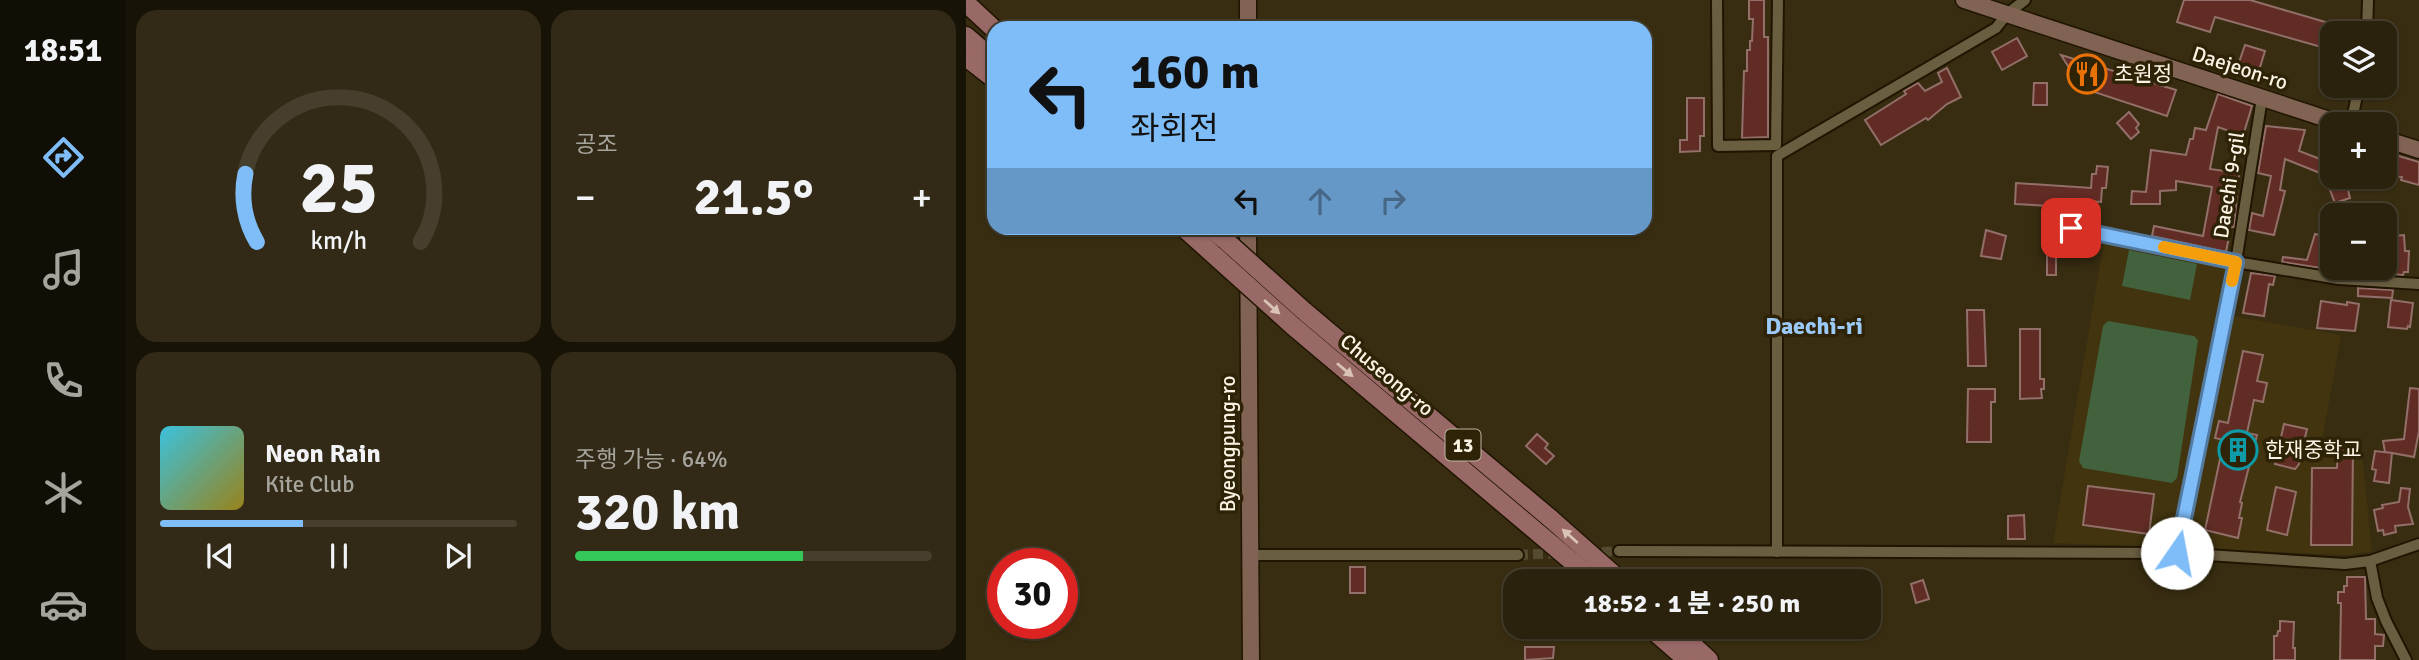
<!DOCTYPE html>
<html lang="ko">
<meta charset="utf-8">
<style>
body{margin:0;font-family:Signika,"Noto Sans KR",sans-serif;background:#322a16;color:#f1f3f6;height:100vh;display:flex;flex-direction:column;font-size:26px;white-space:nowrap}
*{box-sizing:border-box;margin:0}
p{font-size:23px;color:#a5a49d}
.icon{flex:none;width:38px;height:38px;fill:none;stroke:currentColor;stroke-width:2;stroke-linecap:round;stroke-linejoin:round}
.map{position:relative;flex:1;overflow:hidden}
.side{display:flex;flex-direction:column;gap:10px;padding:10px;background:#171307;width:840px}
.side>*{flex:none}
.hud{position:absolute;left:21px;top:21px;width:665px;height:214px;border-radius:21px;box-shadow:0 2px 5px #0004,0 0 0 2px #463f2e;background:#7fbdf9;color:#111;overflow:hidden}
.tools{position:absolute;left:1354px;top:21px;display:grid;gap:14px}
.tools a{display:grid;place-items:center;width:77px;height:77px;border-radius:14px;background:#2a220d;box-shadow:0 2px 5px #0004,0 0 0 2px #463f2e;font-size:35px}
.speed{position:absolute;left:21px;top:548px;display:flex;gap:14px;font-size:35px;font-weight:700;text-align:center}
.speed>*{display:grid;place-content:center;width:91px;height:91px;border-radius:50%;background:#2a220d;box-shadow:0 2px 5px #0004,0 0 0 2px #463f2e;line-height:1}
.speed .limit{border:10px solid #d22;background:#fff;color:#111}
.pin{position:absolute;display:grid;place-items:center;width:60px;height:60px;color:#fff;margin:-30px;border-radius:14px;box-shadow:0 4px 10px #0006}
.me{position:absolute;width:77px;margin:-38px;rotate:12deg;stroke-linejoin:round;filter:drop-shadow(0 0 5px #0008)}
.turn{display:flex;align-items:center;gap:24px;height:147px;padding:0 28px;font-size:32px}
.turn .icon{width:91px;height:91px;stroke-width:2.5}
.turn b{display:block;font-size:49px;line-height:60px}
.lanes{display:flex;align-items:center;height:66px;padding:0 28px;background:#0003;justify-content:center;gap:35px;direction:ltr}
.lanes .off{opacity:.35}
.big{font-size:52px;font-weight:800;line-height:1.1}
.side .card{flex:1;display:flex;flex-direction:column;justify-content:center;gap:10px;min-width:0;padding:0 24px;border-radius:21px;background:#322a16}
.side .dial{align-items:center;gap:0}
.dial svg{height:182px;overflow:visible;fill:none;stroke:#463f2e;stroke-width:7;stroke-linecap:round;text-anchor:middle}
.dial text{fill:#f1f3f6;stroke:none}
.song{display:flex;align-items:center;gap:21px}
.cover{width:84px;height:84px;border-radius:10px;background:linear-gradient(135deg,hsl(190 70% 55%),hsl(50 70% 35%))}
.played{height:7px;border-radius:4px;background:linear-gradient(90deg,#7fbdf9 40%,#463f2e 40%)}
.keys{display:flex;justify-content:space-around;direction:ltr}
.heat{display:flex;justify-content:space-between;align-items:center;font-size:38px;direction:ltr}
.charge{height:10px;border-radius:5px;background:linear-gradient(90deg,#34c759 64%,#463f2e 0)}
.side .tiles{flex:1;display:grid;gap:10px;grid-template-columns:repeat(2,1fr)}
.trip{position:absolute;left:537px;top:569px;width:378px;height:70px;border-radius:21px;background:#2a220d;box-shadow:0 2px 5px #0004,0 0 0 2px #463f2e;font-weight:800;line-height:70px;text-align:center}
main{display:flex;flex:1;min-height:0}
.dock{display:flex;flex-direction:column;width:126px;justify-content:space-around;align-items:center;background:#110e05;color:#a5a49d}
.dock .icon{width:49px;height:49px}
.dock .selected{color:#7fbdf9}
.dock b{font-size:32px;color:#f1f3f6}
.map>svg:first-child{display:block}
</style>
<main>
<nav class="dock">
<b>18:51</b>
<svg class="icon selected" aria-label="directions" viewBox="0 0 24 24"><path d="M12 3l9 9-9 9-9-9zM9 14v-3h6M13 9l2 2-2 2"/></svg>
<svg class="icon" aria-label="music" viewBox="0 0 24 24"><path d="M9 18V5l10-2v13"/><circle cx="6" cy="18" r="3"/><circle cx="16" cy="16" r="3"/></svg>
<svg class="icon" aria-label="phone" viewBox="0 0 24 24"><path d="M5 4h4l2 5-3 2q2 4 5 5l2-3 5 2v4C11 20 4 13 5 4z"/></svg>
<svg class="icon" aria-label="climate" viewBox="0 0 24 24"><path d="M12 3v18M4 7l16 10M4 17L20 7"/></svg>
<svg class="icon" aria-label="car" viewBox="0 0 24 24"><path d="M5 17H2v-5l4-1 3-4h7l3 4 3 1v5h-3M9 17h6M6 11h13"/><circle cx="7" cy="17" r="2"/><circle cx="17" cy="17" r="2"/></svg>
</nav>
<section class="side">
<div class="tiles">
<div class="card dial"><svg viewBox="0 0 100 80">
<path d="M14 69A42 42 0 1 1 86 69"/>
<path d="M14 69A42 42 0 0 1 9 39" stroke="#7fbdf9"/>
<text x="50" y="56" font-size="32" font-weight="700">25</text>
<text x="50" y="72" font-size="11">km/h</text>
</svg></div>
<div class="card"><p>공조</p>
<div class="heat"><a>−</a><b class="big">21.5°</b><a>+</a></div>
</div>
<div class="card">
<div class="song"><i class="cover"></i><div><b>Neon Rain</b><p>Kite Club</p></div></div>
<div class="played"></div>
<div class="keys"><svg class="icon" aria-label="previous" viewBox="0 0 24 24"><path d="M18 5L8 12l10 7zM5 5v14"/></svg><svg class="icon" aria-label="pause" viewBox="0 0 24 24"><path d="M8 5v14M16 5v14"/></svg><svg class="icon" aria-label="next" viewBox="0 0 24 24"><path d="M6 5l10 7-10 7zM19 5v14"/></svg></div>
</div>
<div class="card"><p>주행 가능 · 64%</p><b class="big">320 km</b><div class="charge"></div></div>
</div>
</section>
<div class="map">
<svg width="1453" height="660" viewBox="0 0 1453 660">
<rect width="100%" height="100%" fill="#382d11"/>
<!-- built -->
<path fill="#42340f" d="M1138,241L1265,267L1256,314L1375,335L1356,441L1395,444L1406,551L1381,555L1087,543Z"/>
<!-- green -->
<g fill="#41623d">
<path d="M1163,250L1231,264L1224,300L1156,286Z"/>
<path d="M1142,321L1228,336L1232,340L1211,478L1206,483L1117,468L1113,461L1137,326Z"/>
</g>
<!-- building -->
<g fill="#612c24" stroke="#926f69" stroke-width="2">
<path d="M783,0H798V37H802V137L776,138L778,71H781V50H784V41H786L787,19H783Z"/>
<path d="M1218,0H1284L1366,24L1359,48L1249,17L1244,32L1211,22Z"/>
<path d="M1051,38L1061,56L1036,70L1026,52Z"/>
<path d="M1279,45L1299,51L1291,77L1270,71Z"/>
<path d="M1095,55L1210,90L1201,116L1116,88Z"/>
<path d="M981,68L995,97L981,104L962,120L960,118L915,145L899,120L940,94L938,91L952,83L959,91L976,82L972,73Z"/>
<path d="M1068,83H1081V105H1067Z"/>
<path d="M1252,94L1286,106L1277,136L1252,127L1244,169L1273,173L1268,227H1265L1260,252L1186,236L1188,226L1237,236L1246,187L1210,181V190L1194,191V204H1165L1166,191L1180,192L1185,150L1220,155L1224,139H1227L1229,128L1240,130Z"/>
<path d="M721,98H738V136H734V151L714,152V140H721Z"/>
<path d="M1163,112L1173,124L1170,128L1173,132L1165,139L1151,123Z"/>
<path d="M1300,126L1339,130L1333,151L1367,164V177H1389L1393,186L1382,190L1384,198L1369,203L1359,177H1364L1319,159L1314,190L1319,191L1308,235L1283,230L1286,213L1297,216L1305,176L1292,173Z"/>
<path d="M1419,152L1453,162V185L1435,180L1436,177L1419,175Z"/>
<path d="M1131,166L1142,167L1140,188H1136L1135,202L1120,201L1119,223L1107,220L1101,222L1102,207L1049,204L1050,183L1125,188L1126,174H1130Z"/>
<path d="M1358,218L1367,220V270L1316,262L1317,257L1341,260L1349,234L1353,235Z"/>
<path d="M1020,230L1040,236L1035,259L1015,256Z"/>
<path d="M1438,235L1439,251H1443L1442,272H1438L1437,275L1393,272L1394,268L1424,270V250H1428V236Z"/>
<path d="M1081,249L1090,250V275H1081Z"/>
<path d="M1285,273L1309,276L1307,285L1303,284L1298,316L1277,313Z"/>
<path d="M1392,288L1427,290L1426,298L1392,296Z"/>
<path d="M1425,300L1447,303L1444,327L1442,326L1441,329L1422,327Z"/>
<path d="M1355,301L1381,305V302L1393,304L1389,331L1351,328Z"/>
<path d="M1001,310H1018L1020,366H1002Z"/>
<path d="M1054,329H1074V379H1078V389H1075L1076,398L1054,399Z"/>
<path d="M1277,351L1297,355L1291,381L1301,383L1297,402L1288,400L1281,433L1291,435L1274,502L1276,503L1273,518H1276L1272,538L1239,530L1258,440L1249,438L1253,421L1262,423Z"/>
<path d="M1444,388L1453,389V431L1448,457L1426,453L1423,483L1408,481L1410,470L1406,469L1409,451L1426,453L1419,452L1417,441L1438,439Z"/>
<path d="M1002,389H1029V402H1025V442H1001Z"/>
<path d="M1318,424L1341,429L1333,464L1329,469L1309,464Z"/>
<path d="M571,434L582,444L579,448L588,456L580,464L560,446Z"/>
<path d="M1372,446L1387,447L1386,545H1345L1346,468H1371Z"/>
<path d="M1122,486L1188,494L1183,534L1117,525Z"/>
<path d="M1310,487L1330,492L1321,535L1301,530Z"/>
<path d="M1435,488L1444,489L1442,507L1447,524L1429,526L1430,532L1418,535L1417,530L1412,531L1408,510L1417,508L1416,505L1433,502Z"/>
<path d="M1058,515L1059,539H1042V516Z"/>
<rect x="384" y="567" width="15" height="26"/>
<path d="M1381,577H1399L1400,619H1409V634L1418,635L1417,646H1409V660H1374L1375,603H1372V592H1378V586H1381Z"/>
<path d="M957,580L963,599L950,603L945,584Z"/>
<path d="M1314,621L1328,622L1327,648H1329V660H1308V636H1311L1312,631H1314Z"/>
<path d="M559,647H588L587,658L559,660Z"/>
</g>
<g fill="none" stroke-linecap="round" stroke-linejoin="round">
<!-- street-tunnel -->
<g stroke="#554b31" stroke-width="10" stroke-dasharray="10 5" stroke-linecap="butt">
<path d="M621,553L653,551"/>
<path d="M552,555L598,553"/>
</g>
<!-- street casing -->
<g stroke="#201500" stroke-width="14">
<g id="street">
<path d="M751,0L752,146L810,145L812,0"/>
<path d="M1401,33L1402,0"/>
<path d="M1296,98L1270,262L1373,279L1453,284"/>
<path d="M1385,124L1393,86"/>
<path d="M1106,228L1270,262L1211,553"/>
<path d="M653,551L1211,553L1379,564L1404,561"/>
<path d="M811,552V156L1030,28L1041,14L1059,0"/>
<path d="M284,555H552"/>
<path d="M1440,660L1420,621L1411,598L1404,561L1453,544"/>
</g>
</g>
<!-- secondary casing -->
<g stroke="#201500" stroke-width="19">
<g id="secondary">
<path d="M282,0V28"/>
<path d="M998,0L1376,124"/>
<path d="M1419,139L1453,150"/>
<path d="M282,228L285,660"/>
</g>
</g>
<!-- primary casing -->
<g stroke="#201500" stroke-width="21">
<g id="primary">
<path d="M0,3L28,29"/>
<path d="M0,36L28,60"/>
<path d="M0,57L28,79"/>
<path d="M218,228L248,255"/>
<path d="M244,228L259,240"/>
<path d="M338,311L585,519L655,581"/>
<path d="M327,326L629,581"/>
<path d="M682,626L721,660"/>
<path d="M706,626L743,660"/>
</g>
</g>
<!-- street -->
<use href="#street" stroke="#6a5e41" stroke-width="10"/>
<!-- secondary -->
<use href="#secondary" stroke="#816354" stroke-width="16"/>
<!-- primary -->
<use href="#primary" stroke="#996967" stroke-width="18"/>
<!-- primary-bridge casing -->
<g stroke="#201500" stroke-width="21" stroke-linecap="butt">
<g id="primary-bridge">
<path d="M259,240L338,311"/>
<path d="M248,255L327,326"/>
</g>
</g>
<!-- primary-bridge -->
<use href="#primary-bridge" stroke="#996967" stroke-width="18"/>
</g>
<!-- one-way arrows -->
<defs><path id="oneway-solid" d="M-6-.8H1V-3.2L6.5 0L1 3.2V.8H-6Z" transform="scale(1.75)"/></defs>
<g fill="#d9c3b8">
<use href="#oneway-solid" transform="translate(306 307) rotate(42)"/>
<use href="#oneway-solid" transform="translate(379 370) rotate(40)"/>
<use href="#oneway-solid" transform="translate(604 536) rotate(-138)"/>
</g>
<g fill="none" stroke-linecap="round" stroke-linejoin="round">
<!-- route casing -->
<g stroke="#537ba2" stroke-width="18">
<path id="route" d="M1105,228L1270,262L1211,553"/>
</g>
<!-- route -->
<use href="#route" stroke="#7fbdf9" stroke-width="12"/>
<!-- slow -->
<path stroke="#f59e0b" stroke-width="12" d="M1198,247L1270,262L1266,281"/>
</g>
<!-- icons -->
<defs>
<g id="restaurant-ring" transform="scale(2.0125)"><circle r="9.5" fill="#2e2306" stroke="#e8710a" stroke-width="1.5"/><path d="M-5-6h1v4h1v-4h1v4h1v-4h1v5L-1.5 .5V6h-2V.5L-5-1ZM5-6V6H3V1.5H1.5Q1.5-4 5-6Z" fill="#e8710a"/></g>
<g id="building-ring" transform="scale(2.0125)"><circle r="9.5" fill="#2e2306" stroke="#0f9aa8" stroke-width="1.5"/><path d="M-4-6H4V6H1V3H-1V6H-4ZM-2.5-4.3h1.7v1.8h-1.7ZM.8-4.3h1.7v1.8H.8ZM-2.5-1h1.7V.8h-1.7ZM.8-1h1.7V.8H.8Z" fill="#0f9aa8"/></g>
</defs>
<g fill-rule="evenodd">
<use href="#restaurant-ring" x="1121" y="74"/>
<use href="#building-ring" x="1272" y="450"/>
</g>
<g text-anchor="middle" stroke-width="7" stroke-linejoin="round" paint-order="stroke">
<!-- shield labels -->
<rect fill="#2e2306" stroke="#beb5a1" stroke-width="2" x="479.5" y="429.5" width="35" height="31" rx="5"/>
<g font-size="19" font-weight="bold" fill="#fbf4e4">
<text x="497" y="452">13</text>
</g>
<!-- street labels -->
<g font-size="21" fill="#fbf4e4" stroke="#2e2306">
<text transform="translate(1274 68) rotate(18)" y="7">Daejeon-ro</text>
<text transform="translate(1263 185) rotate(-81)" y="7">Daechi 9-gil</text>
<text transform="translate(421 375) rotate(40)" y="7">Chuseong-ro</text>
<text transform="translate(262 444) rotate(-90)" y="7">Byeongpung-ro</text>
</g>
<!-- poi labels -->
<g font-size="21" fill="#fbf4e4" stroke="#2e2306" text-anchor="start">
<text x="1148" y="81">초원정</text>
<text x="1299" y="457">한재중학교</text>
</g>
<!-- quarter labels -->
<g font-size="24" font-weight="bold" fill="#9ccaf7" stroke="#2e2306">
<text x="848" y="334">Daechi-ri</text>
</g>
</g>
</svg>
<div class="tools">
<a><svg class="icon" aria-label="layers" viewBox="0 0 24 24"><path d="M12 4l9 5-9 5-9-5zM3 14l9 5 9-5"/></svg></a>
<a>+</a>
<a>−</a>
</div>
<div class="speed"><div class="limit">30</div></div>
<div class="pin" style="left:1105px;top:228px;background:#d93025"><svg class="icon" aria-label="arrive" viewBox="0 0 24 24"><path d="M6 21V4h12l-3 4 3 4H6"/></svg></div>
<svg class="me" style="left:1211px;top:553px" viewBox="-20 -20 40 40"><circle r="19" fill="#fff"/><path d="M0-13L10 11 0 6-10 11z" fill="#7fbdf9"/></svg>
<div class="trip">18:52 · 1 분 · 250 m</div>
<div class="hud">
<div class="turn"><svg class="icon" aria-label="left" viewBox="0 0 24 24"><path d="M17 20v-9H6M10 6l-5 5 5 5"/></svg><div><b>160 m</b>좌회전</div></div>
<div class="lanes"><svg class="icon" aria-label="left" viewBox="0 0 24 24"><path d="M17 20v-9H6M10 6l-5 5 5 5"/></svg><svg class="icon off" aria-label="ahead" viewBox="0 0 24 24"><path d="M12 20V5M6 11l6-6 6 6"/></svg><svg class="icon off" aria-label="right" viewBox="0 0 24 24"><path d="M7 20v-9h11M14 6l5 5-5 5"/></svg></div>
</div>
</div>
</main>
